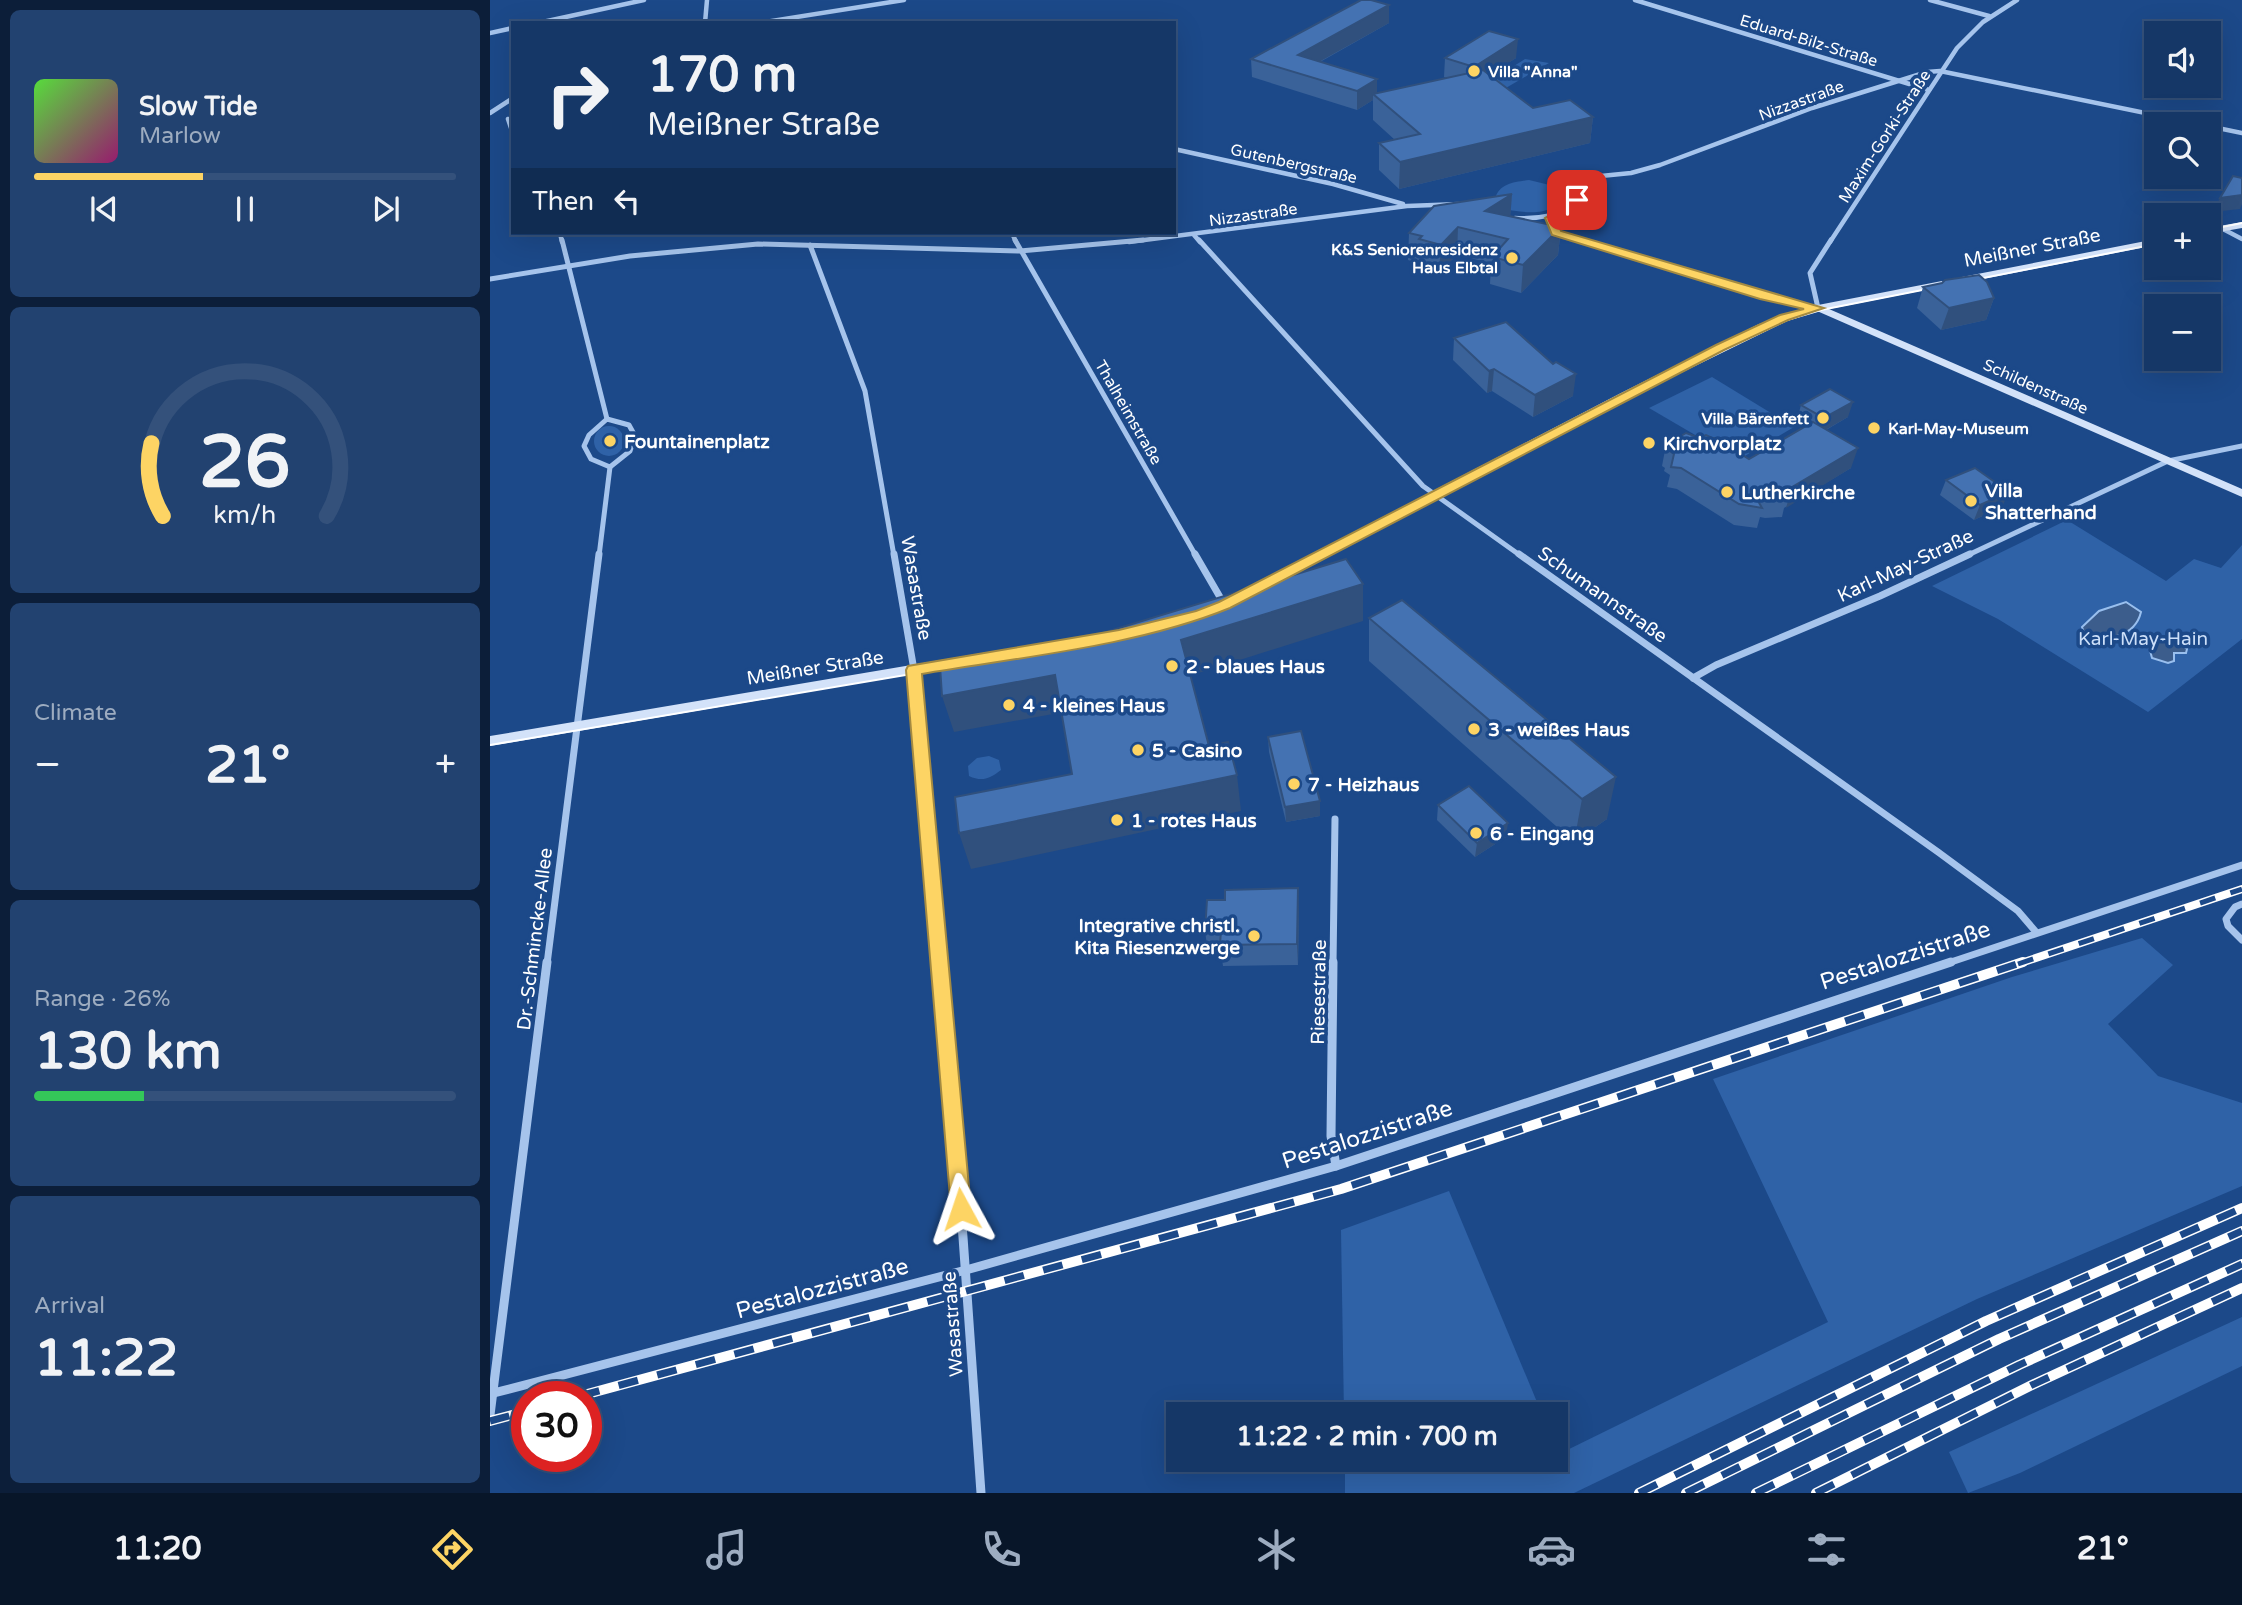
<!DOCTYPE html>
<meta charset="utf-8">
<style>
body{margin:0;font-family:"Varela Round",sans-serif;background:#224270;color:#f1f3f6;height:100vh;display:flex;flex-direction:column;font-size:26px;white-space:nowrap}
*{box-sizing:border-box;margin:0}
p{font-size:23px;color:#9dacc0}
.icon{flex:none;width:38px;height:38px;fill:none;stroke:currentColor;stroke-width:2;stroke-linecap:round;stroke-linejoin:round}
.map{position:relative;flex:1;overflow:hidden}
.sheet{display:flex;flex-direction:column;gap:10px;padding:10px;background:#0c1e39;width:490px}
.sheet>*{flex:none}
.top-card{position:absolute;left:21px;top:21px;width:665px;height:214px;border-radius:0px;box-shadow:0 7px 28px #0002,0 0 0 2px #34517b;background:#153767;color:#f1f3f6;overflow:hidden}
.tools{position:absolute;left:1654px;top:21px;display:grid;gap:14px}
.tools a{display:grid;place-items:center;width:77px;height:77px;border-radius:0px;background:#153767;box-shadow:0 7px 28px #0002,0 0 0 2px #34517b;font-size:35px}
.speed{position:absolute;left:21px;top:1381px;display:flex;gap:14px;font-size:35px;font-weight:700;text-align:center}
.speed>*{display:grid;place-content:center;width:91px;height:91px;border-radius:50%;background:#153767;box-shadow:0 7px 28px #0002,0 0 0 2px #34517b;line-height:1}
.speed .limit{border:10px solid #d22;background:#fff;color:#111}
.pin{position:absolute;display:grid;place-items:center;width:60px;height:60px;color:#fff;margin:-30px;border-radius:14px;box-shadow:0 4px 10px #0006}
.me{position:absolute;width:77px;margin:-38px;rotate:355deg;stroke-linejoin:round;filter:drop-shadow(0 0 5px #0008)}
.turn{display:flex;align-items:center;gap:24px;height:147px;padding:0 21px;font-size:32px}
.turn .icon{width:91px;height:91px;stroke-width:2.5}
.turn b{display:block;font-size:49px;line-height:60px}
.then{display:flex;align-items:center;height:66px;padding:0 21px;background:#0003;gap:14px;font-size:26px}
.big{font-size:52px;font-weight:700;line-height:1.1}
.sheet .tile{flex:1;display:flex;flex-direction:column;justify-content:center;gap:10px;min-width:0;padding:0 24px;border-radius:10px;background:#224270}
.sheet .dial{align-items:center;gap:0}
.dial svg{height:182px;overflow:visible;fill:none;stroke:#34517b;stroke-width:7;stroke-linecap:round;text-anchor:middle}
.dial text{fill:#f1f3f6;stroke:none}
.song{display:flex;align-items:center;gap:21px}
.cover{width:84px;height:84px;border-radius:10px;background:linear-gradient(135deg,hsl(110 70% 55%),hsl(320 70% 35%))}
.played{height:7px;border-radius:4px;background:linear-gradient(90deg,#fdd464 40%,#34517b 40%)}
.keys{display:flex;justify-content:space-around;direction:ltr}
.heat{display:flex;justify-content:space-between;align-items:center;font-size:38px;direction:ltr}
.charge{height:10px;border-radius:5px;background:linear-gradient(90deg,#34c759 26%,#34517b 0)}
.trip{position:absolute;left:676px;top:1402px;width:402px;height:70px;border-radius:0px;background:#153767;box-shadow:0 7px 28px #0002,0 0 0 2px #34517b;font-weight:700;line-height:70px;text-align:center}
.menu{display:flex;height:112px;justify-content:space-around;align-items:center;background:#081629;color:#9dacc0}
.menu .icon{width:49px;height:49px}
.menu .on{color:#fdd464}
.menu b{font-size:32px;color:#f1f3f6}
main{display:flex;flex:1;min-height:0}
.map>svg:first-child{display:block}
</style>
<main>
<section class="sheet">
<div class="tile">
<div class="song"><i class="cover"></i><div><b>Slow Tide</b><p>Marlow</p></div></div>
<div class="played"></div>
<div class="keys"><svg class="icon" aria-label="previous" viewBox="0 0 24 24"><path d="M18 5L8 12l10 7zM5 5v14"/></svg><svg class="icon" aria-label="pause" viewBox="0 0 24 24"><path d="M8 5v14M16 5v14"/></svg><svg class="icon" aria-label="next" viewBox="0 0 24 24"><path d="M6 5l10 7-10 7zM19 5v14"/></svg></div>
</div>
<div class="tile dial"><svg viewBox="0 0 100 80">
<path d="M14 69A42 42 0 1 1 86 69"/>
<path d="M14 69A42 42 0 0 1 9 37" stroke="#fdd464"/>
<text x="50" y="56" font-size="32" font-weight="700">26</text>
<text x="50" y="72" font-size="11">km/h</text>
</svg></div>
<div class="tile"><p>Climate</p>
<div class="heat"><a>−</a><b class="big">21°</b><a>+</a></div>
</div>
<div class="tile"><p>Range · 26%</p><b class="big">130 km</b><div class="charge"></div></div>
<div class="tile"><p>Arrival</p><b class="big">11:22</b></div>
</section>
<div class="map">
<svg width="1752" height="1493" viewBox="0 0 1752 1493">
<rect width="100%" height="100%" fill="#1c4989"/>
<!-- green -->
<g fill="#2f62a7">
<path d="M1035,59L1059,63L1009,92L991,87Z"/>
<path d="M1039,180L1072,188C1070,219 1036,213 1013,209L1005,199C1009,183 1024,182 1039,180Z"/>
<path d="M1222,377L1304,427L1248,460L1159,408Z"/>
<circle cx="119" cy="441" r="15"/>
<path d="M1577,520L1676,581L1704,559L1731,568L1752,545V639L1658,712L1508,619L1442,586Z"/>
<path d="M499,756L509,760L511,770C499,779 492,782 479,776L478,766L487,758Z"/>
<path d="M1652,938L1683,965L1618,1024L1668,1076L1752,1103V1186L1487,1299L1084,1493H855V1460H1066V1447L1069,1454L1338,1322L1223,1079L1522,977Z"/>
<path d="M959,1191L1052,1414H854L851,1230Z"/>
<path d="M1752,1317V1366L1530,1473L1478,1493L1459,1452Z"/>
</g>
<!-- water -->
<g fill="#3c5d8c" stroke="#99bfee" stroke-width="2">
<path d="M1636,602L1651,612C1645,637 1615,643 1594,633L1592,627L1609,611Z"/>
<path d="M1676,640L1686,641L1697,649L1696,653H1684V661L1678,663L1662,658L1658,643Z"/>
</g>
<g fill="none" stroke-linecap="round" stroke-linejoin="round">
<!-- street-far3 -->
<g stroke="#a6c4ec" stroke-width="4.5">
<path d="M1145,0L1439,90"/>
<path d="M1440,0L1499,16"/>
<path d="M48,23L154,0"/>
<path d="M215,23L217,0"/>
<path d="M269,23L414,0"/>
<path d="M0,33L23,28"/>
<path d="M0,113L23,98"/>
<path d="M18,119L23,134"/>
<path d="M1718,126L1752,133"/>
<path d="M684,149L843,184L913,204"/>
<path d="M1025,218C1046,219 1065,217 1084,207L1089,186L1111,176L1141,173L1170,165L1322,108L1437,72L1450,71L1709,124"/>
<path d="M1061,218L1066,233L1096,242"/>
<path d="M1733,229L1752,239"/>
<path d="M70,233L72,242"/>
<path d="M522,233L526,242"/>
<path d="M704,235L710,242"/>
<path d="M639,242L917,206L970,204"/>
<path d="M1340,242L1467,48L1493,22L1527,0"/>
</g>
<!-- street-far2 -->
<g stroke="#a6c4ec" stroke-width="5">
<path d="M72,240L117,419"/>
<path d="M525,240L706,556"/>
<path d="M709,240L933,486L1031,556"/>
<path d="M1090,240L1274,296L1328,308L1320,273L1341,240"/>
<path d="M320,245L375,391L404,556"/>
<path d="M0,279L140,256L268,244L530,251L653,240"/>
<path d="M117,419L139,425L145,436L140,451L120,467L101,459L94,446L99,435Z"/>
<path d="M109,556L120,467"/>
<path d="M1476,556L1678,461L1752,446"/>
</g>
<!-- street-far1 -->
<g stroke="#a6c4ec" stroke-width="7">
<path d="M404,554L424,670L449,964"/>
<path d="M705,554L734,604"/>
<path d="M1029,554L1448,852L1528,911L1546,932"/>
<path d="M1203,678L1226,665L1390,596L1480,554"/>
<path d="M1752,904L1745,907L1736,919L1738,926L1752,940"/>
<path d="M57,964L109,554"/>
<path d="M843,964L845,819"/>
<path d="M1455,964L1752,865"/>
</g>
<!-- street -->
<g stroke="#a6c4ec" stroke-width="9">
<path d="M449,962L473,1237L491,1493"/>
<path d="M843,962L841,1136L846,1166"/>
<path d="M0,1394L476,1270L846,1166L1461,962"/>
<path d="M0,1415L57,962"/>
</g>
<!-- secondary -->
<g fill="#d3e2f9" fill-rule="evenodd">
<path d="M1752,222V228L1718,234V228Z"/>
<path d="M1666,239V245L1472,283L1467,280L1472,277Z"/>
<path d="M1452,281L1457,284L1455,286L1339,309L1752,489V497L1327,311L1277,328L1137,398L763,595H755L753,592L755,589L1129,394L1269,324L1328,305Z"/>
<path d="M516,649L523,654L521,657L0,746V736Z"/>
</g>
<!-- tram -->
<g stroke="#fff" stroke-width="2">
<path d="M1718,230L1752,223"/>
<path d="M776,588L1098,417L1297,320L1331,310L1666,244"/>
<path d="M455,661L621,633"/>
<path d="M0,745L469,666"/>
</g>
<!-- rail-far1 casing -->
<g stroke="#fff" stroke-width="8">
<path id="rail-far1" d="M1528,964L1752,889"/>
</g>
<!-- rail casing -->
<g stroke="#fff" stroke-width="10">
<g id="rail">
<path d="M90,1396L851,1189L1533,962"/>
<path d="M0,1421L37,1411"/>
<path d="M1149,1493L1496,1321L1752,1208"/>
<path d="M1196,1493L1509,1339L1752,1231"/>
<path d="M1266,1493L1529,1365L1752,1264"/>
<path d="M1326,1493L1542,1385L1752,1288"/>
</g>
</g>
<!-- rail-far1 -->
<use href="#rail-far1" stroke="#1c4989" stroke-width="5" stroke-dasharray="16" stroke-linecap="butt"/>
<!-- rail -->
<use href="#rail" stroke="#1c4989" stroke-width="7" stroke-dasharray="20" stroke-linecap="butt"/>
</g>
<!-- wall -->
<g fill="#3a6299">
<path d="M899,5V23L830,62L887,94L957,78L954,77L955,58H1026L999,75L1043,108L1103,117L1100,143L909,189L889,170V143L905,140L883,120V100L867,110L762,77L761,59Z"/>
<path d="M1022,194L1020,216L1071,227L1068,255L1031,293L1000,284L1001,263L967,255L949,272L928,267V263L918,260L919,233Z"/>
<path d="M1433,287L1504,298L1496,320L1451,330L1427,308Z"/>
<path d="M964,338L1083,396L1043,417L1002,391L997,393L963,360Z"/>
<path d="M1311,405L1358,417L1336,430L1361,468L1294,508L1292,517L1275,518L1270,517L1267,528L1244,525L1187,489L1177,487L1180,475L1174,471L1175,468L1172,466L1176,445L1210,438H1222L1235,445L1259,459L1317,425L1307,420Z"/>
<path d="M1456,480L1512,507L1484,520L1450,495Z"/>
<path d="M879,618L1117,819L1084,842L879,661Z"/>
<path d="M778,737L830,801V816L796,822L779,752Z"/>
<path d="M948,805L1016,837L985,857L947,820Z"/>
<path d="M735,900L809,909L808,965L733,966L731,952H718L715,931Z"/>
</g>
<!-- shaded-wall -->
<g fill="#30507d">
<path d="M899,5V23L809,73L808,55Z"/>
<path d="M1028,39L1026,58L983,86L984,67Z"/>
<path d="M887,79V97L883,94V100L867,110V91Z"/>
<path d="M1103,117L1100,143L909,189L910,162Z"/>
<path d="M1022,194L1020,221L995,211Z"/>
<path d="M1752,195V204L1750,209L1723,212L1730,198Z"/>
<path d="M968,227L967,255L949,272L951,245Z"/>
<path d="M1071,227L1068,255L1031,293L1033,265Z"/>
<path d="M1504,298L1496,320L1451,330L1459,308Z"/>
<path d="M1004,369L1002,391L997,393L999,371Z"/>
<path d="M1086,374L1083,396L1043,417L1045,395Z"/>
<path d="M1363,402L1358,417L1330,433L1334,418Z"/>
<path d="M1368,448L1361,468L1296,508L1302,487Z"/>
<path d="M1519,492L1512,507L1484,520L1490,505Z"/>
<path d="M873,584V621L696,677L691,640Z"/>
<path d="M565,675L574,712L464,732L452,696Z"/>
<path d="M747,775L751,811L481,869L469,833Z"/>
<path d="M1126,777L1117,819L1084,842L1092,799Z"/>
<path d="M830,801V816L796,822L795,807Z"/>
<path d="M1018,823L1016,837L985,857L987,843Z"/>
<path d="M808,888L809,909L808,965L807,944Z"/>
</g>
<!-- building -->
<g fill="#4472b2" stroke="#30507d" stroke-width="2">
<path d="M871,0H881L899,5L808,55L887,79L867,91L761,59Z"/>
<path d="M999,31L1028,39L984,67L955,58Z"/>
<path d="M993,70L1043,108L1080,100L1103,117L910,162L889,143L930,134L883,94Z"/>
<path d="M1743,176L1752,178V195L1730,198Z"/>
<path d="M1022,194L995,211L1071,227L1033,265L1002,257L1018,239L968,227L951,245L929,239L932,236L919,233L944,206Z"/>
<path d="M1489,275L1497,282L1504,298L1459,308L1433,287L1452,283L1455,280Z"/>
<path d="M1016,322L1063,364L1066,362L1086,374L1045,395L1004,369L999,371L964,338Z"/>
<path d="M1340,389L1363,402L1334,418L1311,405Z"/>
<path d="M1323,422L1368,448L1302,487L1293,488L1298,496L1280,497L1263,492L1272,508L1249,504L1191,468L1181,467L1184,454L1178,450L1182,449L1176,445L1196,433L1210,438L1216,435L1222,438H1237L1235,444L1259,459Z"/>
<path d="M1485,468L1519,492L1490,505L1456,480Z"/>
<path d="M856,559L873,584L691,640L719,746L738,742L747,775L469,833L465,797L582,774L565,675L452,696L450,666L583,642Z"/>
<path d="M912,600L1126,777L1092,799L879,618Z"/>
<path d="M811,731L830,801L795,807L778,737Z"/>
<path d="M979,786L1018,823L987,843L948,805Z"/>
<path d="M808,888L807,944L730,945L731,930L715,931L717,900H735V890Z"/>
</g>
<!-- route -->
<path fill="#fdd464" stroke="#a48a41" stroke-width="2" d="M1083,198L1092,200L1087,209L1066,219L1071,231L1334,308L1298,320L1234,350L740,608C647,646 531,657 432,674L481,1209L478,1216L471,1219L464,1216L461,1209L416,670L418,666L629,630L706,611L729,602L1226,345L1290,315L1314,309L1270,299L1062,235L1055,218L1079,205Z"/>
<!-- markers -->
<g fill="#fdd464" stroke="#1c4989" stroke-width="2.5">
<circle cx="984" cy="71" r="7"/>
<circle cx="1022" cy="258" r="7"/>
<circle cx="1333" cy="418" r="7"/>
<circle cx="1384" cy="428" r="7"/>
<circle cx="120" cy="441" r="7"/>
<circle cx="1159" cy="443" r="7"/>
<circle cx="1237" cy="492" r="7"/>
<circle cx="1481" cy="501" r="7"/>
<circle cx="682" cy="666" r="7"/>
<circle cx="519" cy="705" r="7"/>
<circle cx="984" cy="729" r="7"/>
<circle cx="648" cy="750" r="7"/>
<circle cx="804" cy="784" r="7"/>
<circle cx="627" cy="820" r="7"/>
<circle cx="986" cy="833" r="7"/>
<circle cx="764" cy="936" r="7"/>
</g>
<g text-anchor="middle" stroke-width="7" stroke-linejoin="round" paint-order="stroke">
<!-- far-street labels -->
<g font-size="16" fill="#fff" stroke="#1c4989">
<text transform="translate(1319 40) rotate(17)" y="6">Eduard-Bilz-Straße</text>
<text transform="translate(1311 100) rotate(-20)" y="6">Nizzastraße</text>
<text transform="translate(1394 136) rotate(-57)" y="6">Maxim-Gorki-Straße</text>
<text transform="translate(804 163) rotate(13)" y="6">Gutenbergstraße</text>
<text transform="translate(763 214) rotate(-8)" y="6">Nizzastraße</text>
<text transform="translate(1546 386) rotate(24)" y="6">Schildenstraße</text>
<text transform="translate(639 412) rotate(60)" y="6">Thalheimstraße</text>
</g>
<!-- far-poi labels -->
<g font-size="16" font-weight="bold" fill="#fff" stroke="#1c4989" text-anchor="start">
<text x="998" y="77">Villa "Anna"</text>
<text x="1008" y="255" text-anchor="end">K&amp;S Seniorenresidenz<tspan x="1008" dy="18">Haus Elbtal</tspan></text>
<text x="1319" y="424" text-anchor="end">Villa Bärenfett</text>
<text x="1398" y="434">Karl-May-Museum</text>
</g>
<!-- street labels -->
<g font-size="19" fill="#fff" stroke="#1c4989">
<text transform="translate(1542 247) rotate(-11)" y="7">Meißner Straße</text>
<text transform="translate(1415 565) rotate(-25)" y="7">Karl-May-Straße</text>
<text transform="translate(427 588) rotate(80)" y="7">Wasastraße</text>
<text transform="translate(1113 594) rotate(35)" y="7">Schumannstraße</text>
<text transform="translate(325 667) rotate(-9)" y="7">Meißner Straße</text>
<text transform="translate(44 939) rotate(-83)" y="7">Dr.-Schmincke-Allee</text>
<text transform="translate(828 992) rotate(-89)" y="7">Riesestraße</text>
<text transform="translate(462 1324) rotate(-94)" y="7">Wasastraße</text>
</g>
<!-- poi labels -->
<g font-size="19" font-weight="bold" fill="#fff" stroke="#1c4989" text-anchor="start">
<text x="134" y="448">Fountainenplatz</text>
<text x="1173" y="450">Kirchvorplatz</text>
<text x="1495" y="497">Villa<tspan x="1495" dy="22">Shatterhand</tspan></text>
<text x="1251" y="499">Lutherkirche</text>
<text x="696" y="673">2 - blaues Haus</text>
<text x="533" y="712">4 - kleines Haus</text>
<text x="998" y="736">3 - weißes Haus</text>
<text x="662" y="757">5 - Casino</text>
<text x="818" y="791">7 - Heizhaus</text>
<text x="641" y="827">1 - rotes Haus</text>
<text x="1000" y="840">6 - Eingang</text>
<text x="750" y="932" text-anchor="end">Integrative christl.<tspan x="750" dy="22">Kita Riesenzwerge</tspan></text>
</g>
<!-- park labels -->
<g font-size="19" fill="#ccdff9" stroke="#1c4989">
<text x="1653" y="645">Karl-May-Hain</text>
</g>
<!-- near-street labels -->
<g font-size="23" fill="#fff" stroke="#1c4989">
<text transform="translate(1415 955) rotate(-18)" y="8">Pestalozzistraße</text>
<text transform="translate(877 1134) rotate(-18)" y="8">Pestalozzistraße</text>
<text transform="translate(332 1288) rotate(-15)" y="8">Pestalozzistraße</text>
</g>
</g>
</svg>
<div class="tools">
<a><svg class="icon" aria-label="sound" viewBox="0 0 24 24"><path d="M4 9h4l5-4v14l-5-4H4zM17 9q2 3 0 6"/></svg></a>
<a><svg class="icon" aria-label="search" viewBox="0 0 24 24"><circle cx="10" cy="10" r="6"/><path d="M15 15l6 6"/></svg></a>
<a>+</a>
<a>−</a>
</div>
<div class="speed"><div class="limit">30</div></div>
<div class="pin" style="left:1087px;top:200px;background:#d93025"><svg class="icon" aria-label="arrive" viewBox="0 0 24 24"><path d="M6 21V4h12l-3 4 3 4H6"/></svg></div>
<svg class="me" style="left:471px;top:1209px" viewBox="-20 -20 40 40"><path d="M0-17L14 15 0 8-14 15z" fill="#fdd464" stroke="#fff" stroke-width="4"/></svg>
<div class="trip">11:22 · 2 min · 700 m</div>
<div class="top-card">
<div class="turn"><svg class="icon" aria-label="right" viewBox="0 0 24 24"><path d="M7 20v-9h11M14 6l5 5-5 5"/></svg><div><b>170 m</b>Meißner Straße</div></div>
<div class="then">Then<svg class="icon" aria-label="left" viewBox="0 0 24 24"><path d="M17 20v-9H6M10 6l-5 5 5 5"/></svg></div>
</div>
</div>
</main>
<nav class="menu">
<b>11:20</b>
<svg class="icon on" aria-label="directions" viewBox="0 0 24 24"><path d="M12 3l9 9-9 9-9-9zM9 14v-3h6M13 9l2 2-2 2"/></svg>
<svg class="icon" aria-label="music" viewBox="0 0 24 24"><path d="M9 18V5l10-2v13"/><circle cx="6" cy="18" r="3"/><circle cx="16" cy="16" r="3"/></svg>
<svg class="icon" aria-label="phone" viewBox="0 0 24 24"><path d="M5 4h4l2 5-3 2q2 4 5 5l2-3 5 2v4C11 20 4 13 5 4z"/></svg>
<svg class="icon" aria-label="climate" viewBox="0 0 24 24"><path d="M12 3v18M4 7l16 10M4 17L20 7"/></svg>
<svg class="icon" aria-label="car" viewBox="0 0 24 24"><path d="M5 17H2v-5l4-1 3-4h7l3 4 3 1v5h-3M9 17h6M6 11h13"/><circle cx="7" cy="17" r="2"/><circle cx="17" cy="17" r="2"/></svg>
<svg class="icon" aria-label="filters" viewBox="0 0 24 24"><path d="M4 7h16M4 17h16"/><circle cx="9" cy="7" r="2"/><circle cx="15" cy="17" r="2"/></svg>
<b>21°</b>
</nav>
